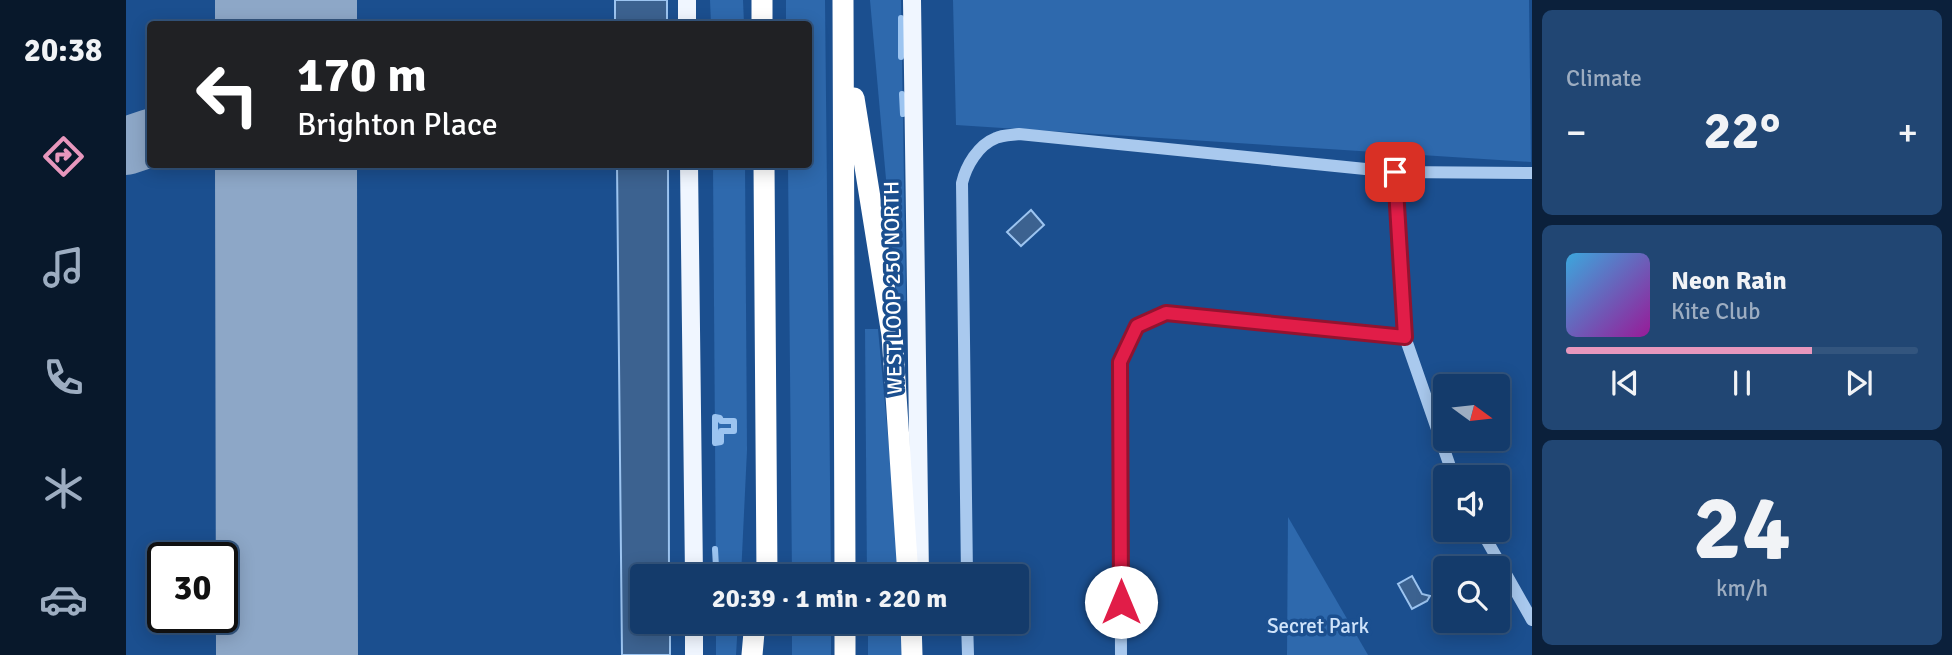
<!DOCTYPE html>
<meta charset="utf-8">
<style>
body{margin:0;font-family:Signika,sans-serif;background:#214673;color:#f1f3f6;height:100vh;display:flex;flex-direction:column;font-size:26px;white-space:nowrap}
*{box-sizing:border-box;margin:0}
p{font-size:23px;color:#9dadc1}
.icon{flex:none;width:38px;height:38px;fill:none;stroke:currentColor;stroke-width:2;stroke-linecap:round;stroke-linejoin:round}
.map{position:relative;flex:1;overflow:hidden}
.details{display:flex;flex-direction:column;gap:10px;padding:10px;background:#0b203b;width:420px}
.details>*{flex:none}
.guide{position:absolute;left:21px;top:21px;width:665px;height:147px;border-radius:7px;box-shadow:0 4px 18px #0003,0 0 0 2px #33557e;background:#202124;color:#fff;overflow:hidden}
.needle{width:46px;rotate:105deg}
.fabs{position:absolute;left:1307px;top:374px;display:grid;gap:14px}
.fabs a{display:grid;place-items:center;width:77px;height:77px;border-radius:7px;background:#143b6b;box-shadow:0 4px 18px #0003,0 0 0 2px #33557e;font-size:35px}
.speed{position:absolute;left:21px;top:542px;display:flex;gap:14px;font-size:35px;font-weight:700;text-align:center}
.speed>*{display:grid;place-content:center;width:91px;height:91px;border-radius:50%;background:#143b6b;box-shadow:0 4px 18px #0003,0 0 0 2px #33557e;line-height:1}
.speed .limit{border:4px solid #111;border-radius:10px;background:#fff;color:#111}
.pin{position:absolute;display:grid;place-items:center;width:60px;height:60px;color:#fff;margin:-30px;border-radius:14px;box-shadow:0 4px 10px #0006}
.me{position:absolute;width:77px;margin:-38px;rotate:0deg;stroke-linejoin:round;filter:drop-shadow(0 0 5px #0008)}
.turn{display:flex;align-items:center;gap:24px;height:147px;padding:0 35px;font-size:32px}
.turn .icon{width:91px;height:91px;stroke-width:2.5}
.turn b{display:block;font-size:49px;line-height:60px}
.big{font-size:52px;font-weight:700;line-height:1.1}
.details .card{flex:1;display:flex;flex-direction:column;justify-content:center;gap:10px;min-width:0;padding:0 24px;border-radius:10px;background:#214673}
.details .dial{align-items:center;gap:0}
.dial b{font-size:91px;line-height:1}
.song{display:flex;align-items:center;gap:21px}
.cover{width:84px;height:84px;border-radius:10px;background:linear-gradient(135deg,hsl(200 70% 55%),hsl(300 70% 35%))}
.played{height:7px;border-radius:4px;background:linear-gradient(90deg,#e797bd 70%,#33557e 70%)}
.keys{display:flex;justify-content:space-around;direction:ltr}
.heat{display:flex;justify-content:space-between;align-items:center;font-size:38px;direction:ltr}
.trip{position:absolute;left:504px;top:564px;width:399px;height:70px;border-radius:7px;background:#143b6b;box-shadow:0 4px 18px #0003,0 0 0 2px #33557e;font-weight:700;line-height:70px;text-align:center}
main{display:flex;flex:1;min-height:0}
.tabs{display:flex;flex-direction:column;width:126px;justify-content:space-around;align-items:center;background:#08182b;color:#9dadc1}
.tabs .icon{width:49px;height:49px}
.tabs .selected{color:#e797bd}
.tabs b{font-size:32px;color:#f1f3f6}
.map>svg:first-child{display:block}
</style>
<main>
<nav class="tabs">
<b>20:38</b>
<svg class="icon selected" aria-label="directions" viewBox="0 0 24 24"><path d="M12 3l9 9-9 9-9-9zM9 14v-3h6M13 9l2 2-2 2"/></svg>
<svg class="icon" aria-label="music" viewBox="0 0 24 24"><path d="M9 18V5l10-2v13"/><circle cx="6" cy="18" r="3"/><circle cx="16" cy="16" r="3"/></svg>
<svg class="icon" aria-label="phone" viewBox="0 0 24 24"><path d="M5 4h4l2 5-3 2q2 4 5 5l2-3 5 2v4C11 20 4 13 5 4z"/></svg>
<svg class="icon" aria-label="climate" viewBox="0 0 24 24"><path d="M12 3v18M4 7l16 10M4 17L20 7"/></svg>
<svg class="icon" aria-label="car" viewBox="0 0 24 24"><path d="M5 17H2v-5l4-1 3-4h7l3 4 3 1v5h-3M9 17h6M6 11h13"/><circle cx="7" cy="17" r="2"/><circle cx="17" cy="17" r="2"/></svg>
</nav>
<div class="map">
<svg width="1406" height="655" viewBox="0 0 1406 655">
<rect width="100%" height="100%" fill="#1b4f8f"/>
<!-- green -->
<g fill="#2e69ad">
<path d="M584,0H617L618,24H585Z"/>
<path d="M660,0H699L705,576H666L662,165L682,164V24H660Z"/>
<path d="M744,0H775L780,301L771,302Z"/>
<path d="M827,0H1403L1405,162L830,125Z"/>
<path d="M587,165H619L621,450L615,576H590Z"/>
<path d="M739,329H752L775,576H741Z"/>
<path d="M1162,517L1242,655H1161Z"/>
<path d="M590,621H612L610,655H590Z"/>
<rect x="666" y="621" width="39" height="34"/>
<path d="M742,621H777L779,655H742Z"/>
</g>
<!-- water -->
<g fill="#3c6290" stroke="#9cc4f0" stroke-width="2">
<rect x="489" y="0" width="52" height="24"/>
<path d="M491,165H542L543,576H516V621H544V655H496Z"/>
<path d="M905,210L918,225L895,246L881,232Z"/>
<path d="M1286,576L1296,594L1304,596L1301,601L1286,609L1272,584Z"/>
</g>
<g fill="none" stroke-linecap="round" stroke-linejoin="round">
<!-- stream -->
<g stroke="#9cc4f0" stroke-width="6">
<path d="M775,57V18"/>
<path d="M776,94L777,114"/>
<path d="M589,417L594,418L595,421H608V431H595V442L589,443Z"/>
<path d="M589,549L590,567"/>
</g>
<!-- taxiway -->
<g stroke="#8da7c7" stroke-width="58">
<path d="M149,0L159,24"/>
<path d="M0,146L24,138"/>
<path d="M148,164L160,180"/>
</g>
<!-- runway -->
<g stroke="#8da7c7" stroke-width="142">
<path d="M160,0V24"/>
<path d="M160,164L161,655"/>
</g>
<!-- minor -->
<g stroke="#a9c9ee" stroke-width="12">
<path d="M1269,172L1279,337L1328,478"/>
<path d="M1355,530L1406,620"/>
<path d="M841,576L836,183C840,166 852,145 870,138C876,135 886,135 893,134L1269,172L1406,173"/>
<path d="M841,621L842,655"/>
<path d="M995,655L994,362L1011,326L1040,313L1279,337"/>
</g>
<!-- major -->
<g stroke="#f0f6ff" stroke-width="18">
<path d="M561,0V24"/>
<path d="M786,0L794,576"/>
<path d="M563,164L568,576"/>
<path d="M568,621V655"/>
</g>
<!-- highway -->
<g stroke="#fff" stroke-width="21">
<path d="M636,0V24"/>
<path d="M717,0L719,576"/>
<path d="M728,98L766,335L782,576"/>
<path d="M638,164L641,576"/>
<path d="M719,621V655"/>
<path d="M785,621L786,655"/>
<path d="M626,655L629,621"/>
</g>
</g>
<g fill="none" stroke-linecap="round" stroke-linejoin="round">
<!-- route casing -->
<g stroke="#92132f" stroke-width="18">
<path id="route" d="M995,602L994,362L1011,326L1040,313L1279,337L1269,172"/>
</g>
<!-- route -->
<use href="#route" stroke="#e11d48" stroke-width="12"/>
</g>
<g text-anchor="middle" stroke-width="7" stroke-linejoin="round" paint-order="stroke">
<!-- street labels -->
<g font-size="21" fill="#fff" stroke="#1b4f8f">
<text transform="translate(767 288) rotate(-91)" y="7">WEST LOOP 250 NORTH</text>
</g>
<!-- park labels -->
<g font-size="21" fill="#cfe3fa" stroke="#1b4f8f">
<text x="1192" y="633">Secret Park</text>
</g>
</g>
</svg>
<div class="fabs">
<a><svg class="needle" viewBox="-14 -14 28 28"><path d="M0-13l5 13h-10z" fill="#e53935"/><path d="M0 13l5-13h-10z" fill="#9dadc1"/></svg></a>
<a><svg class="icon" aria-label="sound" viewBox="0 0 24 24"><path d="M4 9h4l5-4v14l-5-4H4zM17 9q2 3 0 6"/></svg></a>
<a><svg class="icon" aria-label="search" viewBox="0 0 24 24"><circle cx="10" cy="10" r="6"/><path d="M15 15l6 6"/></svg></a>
</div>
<div class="speed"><div class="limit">30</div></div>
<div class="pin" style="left:1269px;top:172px;background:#d93025"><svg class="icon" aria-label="arrive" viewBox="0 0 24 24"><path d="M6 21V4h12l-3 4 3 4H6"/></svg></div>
<svg class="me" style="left:995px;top:602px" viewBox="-20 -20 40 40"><circle r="19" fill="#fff"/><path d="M0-13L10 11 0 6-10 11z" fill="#e11d48"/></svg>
<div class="trip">20:39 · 1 min · 220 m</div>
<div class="guide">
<div class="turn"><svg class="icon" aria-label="left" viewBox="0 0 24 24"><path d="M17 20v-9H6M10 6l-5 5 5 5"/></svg><div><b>170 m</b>Brighton Place</div></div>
</div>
</div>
<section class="details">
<div class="card"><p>Climate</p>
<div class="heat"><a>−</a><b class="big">22°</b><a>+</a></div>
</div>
<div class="card">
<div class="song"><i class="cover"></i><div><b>Neon Rain</b><p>Kite Club</p></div></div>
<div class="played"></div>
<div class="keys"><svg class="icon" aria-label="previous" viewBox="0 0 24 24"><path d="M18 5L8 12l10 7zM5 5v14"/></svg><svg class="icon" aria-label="pause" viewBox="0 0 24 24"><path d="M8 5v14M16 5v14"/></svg><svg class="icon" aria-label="next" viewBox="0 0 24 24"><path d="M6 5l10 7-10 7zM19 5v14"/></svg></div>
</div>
<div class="card dial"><b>24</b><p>km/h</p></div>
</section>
</main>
